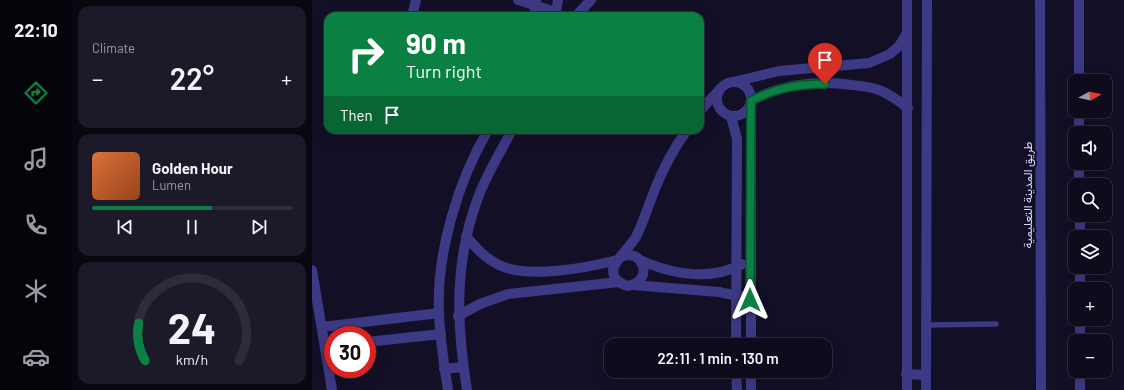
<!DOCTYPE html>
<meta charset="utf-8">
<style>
body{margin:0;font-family:Barlow,Vazirmatn,sans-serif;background:#1c1929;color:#f1f3f6;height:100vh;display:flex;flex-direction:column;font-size:15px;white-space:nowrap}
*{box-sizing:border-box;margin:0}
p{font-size:13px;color:#9b9ba3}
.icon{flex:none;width:22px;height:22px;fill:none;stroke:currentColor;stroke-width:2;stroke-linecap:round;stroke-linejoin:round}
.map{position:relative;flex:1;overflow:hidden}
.panel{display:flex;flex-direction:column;gap:6px;padding:6px;background:#08060f;width:240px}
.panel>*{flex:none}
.banner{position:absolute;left:12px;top:12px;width:380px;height:122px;border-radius:12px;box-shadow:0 4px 16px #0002,0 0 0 1px #2e2b3b;background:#0b8043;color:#fff;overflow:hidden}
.needle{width:26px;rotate:82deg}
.fabs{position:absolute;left:756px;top:74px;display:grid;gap:8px}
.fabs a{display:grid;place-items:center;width:44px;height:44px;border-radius:8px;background:#0e0b1c;box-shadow:0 4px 16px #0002,0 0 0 1px #2e2b3b;font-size:20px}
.speed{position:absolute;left:12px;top:326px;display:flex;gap:8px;font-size:20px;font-weight:700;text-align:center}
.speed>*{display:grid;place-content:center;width:52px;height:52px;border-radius:50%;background:#0e0b1c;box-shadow:0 4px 16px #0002,0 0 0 1px #2e2b3b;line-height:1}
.speed .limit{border:6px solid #d22;background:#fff;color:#111}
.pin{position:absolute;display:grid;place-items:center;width:34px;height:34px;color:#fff;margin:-41px -17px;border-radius:50% 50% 50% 0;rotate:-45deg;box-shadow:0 0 4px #0007}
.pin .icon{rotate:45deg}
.me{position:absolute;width:44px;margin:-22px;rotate:0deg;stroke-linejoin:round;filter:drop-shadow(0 0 3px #0008)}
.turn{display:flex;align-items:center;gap:14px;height:84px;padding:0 16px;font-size:18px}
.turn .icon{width:52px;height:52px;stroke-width:2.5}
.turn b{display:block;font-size:28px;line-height:34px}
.then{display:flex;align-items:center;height:38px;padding:0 16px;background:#0003;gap:8px;font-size:15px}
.big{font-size:30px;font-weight:600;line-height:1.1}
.panel .widget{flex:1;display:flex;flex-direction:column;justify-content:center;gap:6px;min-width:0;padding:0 14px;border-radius:12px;background:#1c1929}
.panel .dial{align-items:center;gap:0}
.dial svg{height:104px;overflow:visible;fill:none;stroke:#2e2b3b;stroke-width:7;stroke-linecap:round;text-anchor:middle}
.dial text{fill:#f1f3f6;stroke:none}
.song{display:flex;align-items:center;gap:12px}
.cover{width:48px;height:48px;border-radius:6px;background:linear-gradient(135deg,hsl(20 70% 55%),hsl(20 70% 35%))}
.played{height:4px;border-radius:2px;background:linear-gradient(90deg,#0b8043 60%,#2e2b3b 60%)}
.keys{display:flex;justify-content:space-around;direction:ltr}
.heat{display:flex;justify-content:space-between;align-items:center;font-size:22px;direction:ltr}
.trip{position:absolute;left:292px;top:338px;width:228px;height:40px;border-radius:12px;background:#0e0b1c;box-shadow:0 4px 16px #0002,0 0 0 1px #2e2b3b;font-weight:600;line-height:40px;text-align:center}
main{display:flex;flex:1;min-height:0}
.tab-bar{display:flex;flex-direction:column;width:72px;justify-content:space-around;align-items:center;background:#06040b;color:#9b9ba3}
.tab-bar .icon{width:28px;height:28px}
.tab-bar .on{color:#0b8043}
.tab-bar b{font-size:18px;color:#f1f3f6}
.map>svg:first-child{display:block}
</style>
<main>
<nav class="tab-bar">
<b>22:10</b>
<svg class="icon on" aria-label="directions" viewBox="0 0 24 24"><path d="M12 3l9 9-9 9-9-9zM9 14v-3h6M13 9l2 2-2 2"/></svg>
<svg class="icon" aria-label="music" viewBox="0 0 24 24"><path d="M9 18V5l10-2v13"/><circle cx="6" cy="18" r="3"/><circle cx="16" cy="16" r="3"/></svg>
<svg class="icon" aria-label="phone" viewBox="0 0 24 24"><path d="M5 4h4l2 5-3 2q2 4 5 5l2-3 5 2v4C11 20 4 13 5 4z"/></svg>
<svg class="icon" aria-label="climate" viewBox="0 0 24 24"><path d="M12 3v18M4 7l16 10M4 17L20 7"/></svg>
<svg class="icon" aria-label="car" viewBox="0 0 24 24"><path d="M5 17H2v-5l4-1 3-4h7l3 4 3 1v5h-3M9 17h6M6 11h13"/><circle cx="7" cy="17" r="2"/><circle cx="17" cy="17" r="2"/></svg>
</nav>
<section class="panel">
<div class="widget"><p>Climate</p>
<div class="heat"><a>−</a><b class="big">22°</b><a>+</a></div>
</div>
<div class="widget">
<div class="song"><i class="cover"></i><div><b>Golden Hour</b><p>Lumen</p></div></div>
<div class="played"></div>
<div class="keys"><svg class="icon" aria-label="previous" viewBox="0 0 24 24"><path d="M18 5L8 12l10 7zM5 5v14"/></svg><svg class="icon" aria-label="pause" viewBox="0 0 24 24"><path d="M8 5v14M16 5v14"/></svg><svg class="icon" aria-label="next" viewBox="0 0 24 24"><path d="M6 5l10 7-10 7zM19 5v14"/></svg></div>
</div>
<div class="widget dial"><svg viewBox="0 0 100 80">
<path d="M14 69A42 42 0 1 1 86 69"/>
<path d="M14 69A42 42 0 0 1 9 40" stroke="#0b8043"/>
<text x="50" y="56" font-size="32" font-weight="700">24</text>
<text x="50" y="72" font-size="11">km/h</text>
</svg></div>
</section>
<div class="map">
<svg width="812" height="390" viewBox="0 0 812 390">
<rect width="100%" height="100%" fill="#130f26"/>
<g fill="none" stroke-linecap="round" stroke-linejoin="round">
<!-- service -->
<path stroke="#3d3a85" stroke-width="5.5" d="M614,325L684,324"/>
<!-- minor -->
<g stroke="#3d3a85" stroke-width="10">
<path d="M206,0L244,12"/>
<path d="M100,16L104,0"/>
<path d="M222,16L224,0"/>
<path d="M243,16L246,0"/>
<path d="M264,16L279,0"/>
<circle cx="422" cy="99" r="17"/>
<path d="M421,82L467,71L557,63L578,54L587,46L595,33"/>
<path d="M439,101C470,84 505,80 540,85C549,86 559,87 567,90C578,94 587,101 596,108"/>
<path d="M388,111L408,89"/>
<path d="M419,116L425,139L424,345"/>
<path d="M154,236C164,248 173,258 187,265C216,279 274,268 305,260"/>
<path d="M309,257C331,247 343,281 316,286C308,284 301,279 301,270C302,261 320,245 325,235C332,220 337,204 343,189C351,169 362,148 375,130"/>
<path d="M328,260C360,274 397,282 430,264"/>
<path d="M0,270L20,390"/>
<path d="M321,285L407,292L431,297"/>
<path d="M146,316L168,304L196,294L307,282"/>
<path d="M10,327L127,313"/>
<path d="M55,342L129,334"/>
<path d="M439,345V104"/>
<path d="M132,369L151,367"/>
<path d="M424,371L425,390"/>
<path d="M594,374L614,375"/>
<path d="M136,390C132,365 128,339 127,314C124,254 146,181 176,130"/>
<path d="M155,390C144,322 142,260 167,195C176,172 189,151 200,130"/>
<path d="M439,390V371"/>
<path d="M595,390V0"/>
<path d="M614,390L615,0"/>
</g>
<!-- tertiary -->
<g stroke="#3d3a85" stroke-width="10">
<path d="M728,0L729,390"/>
<path d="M767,81V0"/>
<path d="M767,111V133"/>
<path d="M767,163V185"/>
<path d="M768,215V237"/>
<path d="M768,267V289"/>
<path d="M768,341V319"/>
<path d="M768,390V371"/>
</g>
</g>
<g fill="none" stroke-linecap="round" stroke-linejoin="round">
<!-- route casing -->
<g stroke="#07532c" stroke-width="10">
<path id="route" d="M438,300L439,101C463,88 486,84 513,84"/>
</g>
<!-- route -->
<use href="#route" stroke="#0b8043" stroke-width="7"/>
</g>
<g text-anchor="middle" stroke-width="4" stroke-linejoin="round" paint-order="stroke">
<!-- street labels -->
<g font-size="12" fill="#d9d4ff" stroke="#130f26">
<text transform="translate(716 195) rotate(-90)" y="4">طريق المدينة التعليمية</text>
</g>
</g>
</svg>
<div class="fabs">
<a><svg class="needle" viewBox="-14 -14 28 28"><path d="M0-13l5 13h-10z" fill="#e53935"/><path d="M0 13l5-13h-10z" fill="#9b9ba3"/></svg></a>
<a><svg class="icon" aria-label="sound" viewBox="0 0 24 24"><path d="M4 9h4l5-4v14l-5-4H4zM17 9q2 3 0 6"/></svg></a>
<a><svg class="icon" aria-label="search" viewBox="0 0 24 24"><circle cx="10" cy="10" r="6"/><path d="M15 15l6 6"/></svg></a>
<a><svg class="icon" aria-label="layers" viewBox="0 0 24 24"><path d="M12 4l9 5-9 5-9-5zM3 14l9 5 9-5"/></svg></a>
<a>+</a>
<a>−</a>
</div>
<div class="speed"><div class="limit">30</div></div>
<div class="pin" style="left:513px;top:84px;background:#d93025"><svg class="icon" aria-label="arrive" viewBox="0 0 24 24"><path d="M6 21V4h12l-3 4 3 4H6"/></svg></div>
<svg class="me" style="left:438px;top:300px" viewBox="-20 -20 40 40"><path d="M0-17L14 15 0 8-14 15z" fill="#0b8043" stroke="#fff" stroke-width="4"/></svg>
<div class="trip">22:11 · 1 min · 130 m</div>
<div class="banner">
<div class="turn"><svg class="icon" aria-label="right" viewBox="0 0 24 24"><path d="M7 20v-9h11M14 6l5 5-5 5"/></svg><div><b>90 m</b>Turn right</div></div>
<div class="then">Then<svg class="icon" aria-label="arrive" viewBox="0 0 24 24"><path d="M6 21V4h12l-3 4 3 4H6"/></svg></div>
</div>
</div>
</main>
